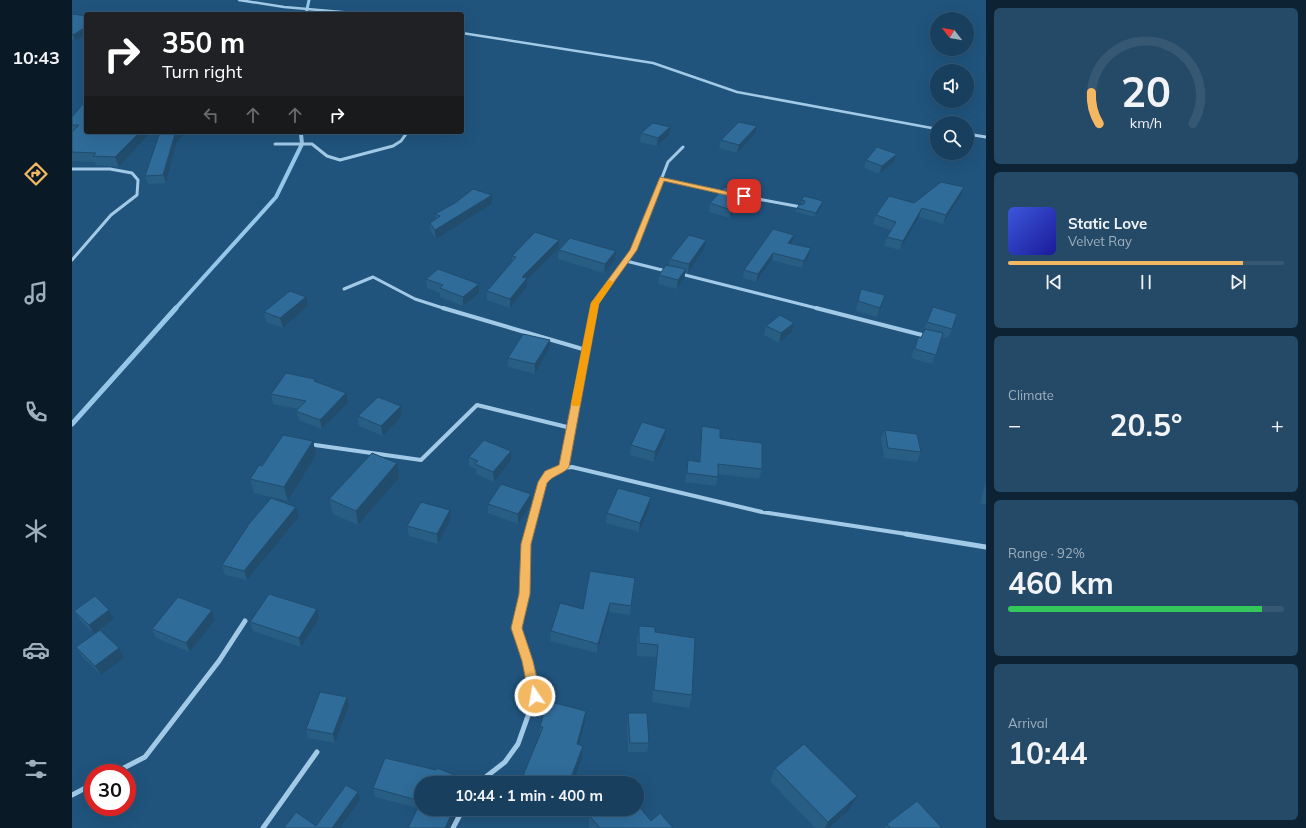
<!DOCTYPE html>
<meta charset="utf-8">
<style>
body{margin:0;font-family:Mulish,sans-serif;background:#254a67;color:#f1f3f6;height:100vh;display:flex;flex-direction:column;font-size:15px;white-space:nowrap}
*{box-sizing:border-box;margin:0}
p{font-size:13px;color:#9fafbc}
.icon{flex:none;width:22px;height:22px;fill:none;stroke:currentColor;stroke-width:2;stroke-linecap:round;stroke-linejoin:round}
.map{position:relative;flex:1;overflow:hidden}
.drawer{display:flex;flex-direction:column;gap:8px;padding:8px;background:#0d2334;width:320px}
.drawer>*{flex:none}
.hud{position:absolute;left:12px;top:12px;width:380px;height:122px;border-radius:4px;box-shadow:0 4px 16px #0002,0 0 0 1px #365873;background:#202124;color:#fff;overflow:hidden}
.needle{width:26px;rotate:301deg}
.buttons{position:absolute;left:858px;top:12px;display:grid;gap:8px}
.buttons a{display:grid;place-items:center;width:44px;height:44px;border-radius:50%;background:#183f5e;box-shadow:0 4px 16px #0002,0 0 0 1px #365873;font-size:20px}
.speed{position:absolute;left:12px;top:764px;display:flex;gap:8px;font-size:20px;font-weight:700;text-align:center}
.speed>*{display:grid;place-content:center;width:52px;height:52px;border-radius:50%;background:#183f5e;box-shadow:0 4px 16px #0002,0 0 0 1px #365873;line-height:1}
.speed .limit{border:6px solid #d22;background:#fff;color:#111}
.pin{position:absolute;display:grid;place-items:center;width:34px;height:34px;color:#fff;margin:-17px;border-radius:8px;box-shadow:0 2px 6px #0006}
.me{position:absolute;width:44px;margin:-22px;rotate:348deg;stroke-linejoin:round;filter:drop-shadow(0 0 3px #0008)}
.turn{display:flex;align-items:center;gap:14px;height:84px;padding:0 12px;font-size:18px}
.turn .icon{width:52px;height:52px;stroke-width:2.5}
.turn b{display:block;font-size:28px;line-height:34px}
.lanes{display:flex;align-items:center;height:38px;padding:0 12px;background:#0003;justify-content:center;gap:20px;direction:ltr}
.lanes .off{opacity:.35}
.big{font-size:30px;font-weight:700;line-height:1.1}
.drawer .card{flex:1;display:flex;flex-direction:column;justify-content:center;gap:6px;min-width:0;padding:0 14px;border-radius:6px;background:#254a67}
.drawer .dial{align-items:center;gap:0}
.dial svg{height:104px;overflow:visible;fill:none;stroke:#365873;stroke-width:7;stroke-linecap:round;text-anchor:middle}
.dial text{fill:#f1f3f6;stroke:none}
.song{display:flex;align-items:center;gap:12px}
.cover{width:48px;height:48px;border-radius:6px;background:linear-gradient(135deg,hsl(230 70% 55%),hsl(240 70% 35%))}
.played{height:4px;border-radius:2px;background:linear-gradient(90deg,#f4b863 85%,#365873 85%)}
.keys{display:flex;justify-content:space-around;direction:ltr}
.heat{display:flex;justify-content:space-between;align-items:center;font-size:22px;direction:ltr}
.charge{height:6px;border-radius:3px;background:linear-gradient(90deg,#34c759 92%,#365873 0)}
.trip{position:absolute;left:342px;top:776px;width:230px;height:40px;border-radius:20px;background:#183f5e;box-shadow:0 4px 16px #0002,0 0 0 1px #365873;font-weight:700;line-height:40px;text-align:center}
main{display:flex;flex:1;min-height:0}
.tab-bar{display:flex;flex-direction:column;width:72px;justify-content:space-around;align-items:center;background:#0a1926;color:#9fafbc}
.tab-bar .icon{width:28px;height:28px}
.tab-bar .current{color:#f4b863}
.tab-bar b{font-size:18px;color:#f1f3f6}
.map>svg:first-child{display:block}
</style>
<main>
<nav class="tab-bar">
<b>10:43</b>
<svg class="icon current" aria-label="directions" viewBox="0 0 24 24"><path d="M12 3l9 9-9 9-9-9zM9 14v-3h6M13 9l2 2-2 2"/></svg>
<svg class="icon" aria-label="music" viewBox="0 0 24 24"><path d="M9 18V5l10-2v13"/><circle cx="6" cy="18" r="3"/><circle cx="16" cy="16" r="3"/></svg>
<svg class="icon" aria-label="phone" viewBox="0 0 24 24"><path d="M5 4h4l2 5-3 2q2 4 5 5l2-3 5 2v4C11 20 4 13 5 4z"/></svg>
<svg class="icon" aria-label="climate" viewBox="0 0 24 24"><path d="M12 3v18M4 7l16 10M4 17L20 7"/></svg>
<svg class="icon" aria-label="car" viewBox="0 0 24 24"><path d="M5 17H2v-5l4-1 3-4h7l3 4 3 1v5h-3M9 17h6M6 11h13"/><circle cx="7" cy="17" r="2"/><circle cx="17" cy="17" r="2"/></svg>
<svg class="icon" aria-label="filters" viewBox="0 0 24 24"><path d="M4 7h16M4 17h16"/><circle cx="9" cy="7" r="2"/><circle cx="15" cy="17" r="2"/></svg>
</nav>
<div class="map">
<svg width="914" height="828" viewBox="0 0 914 828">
<rect width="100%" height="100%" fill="#20547d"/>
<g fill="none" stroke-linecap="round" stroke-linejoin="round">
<!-- stream-far2 -->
<g stroke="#96c7e8" stroke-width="3">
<path d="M234,14L237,0"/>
<path d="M229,132V135"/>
</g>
<!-- stream-far1 -->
<path stroke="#96c7e8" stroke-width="4" d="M103,309L204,197L230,144L229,134"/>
<!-- stream -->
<path stroke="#96c7e8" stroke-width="5" d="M0,424L104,308"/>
<!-- minor-far3 -->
<g stroke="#a2cae7" stroke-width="2.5">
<path d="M167,0L212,7L293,14"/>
<path d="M390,33L581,63L665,92L865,129"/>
<path d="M895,134L901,135"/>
<path d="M333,135L335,132"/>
</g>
<!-- minor-far2 -->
<g stroke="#a2cae7" stroke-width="3">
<path d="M895,134L914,137"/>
<path d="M203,144H240L255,156L268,160L321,146L329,141L334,134"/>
<path d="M0,169H38L60,173L66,180L65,195L39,215L0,260"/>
<path d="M590,179L654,193"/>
<path d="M670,196L729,207"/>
<path d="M554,261L594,271"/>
<path d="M609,274L748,309"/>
<path d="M272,289L301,277L343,299L374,309"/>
<path d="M522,309L523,303L562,250L596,162L611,147"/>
</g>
<!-- minor-far1 -->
<g stroke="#a2cae7" stroke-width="4">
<path d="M371,308L514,350"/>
<path d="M744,308L854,336"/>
<path d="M243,445L349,460L405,405L499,428"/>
<path d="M492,467L522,308"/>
<path d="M457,535C464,508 465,469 500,467L690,512L841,535"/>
</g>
<!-- minor -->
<g stroke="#a2cae7" stroke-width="5">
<path d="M834,534L914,547"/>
<path d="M42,773L73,757L147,661L173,621"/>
<path d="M406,783L433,762L446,744L463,696L445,628L452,594L451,576L457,534"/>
<path d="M0,795L21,784"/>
<path d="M191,828L245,752"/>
<path d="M381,828L391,809"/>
</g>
</g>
<!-- wall -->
<g fill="#285d84">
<path d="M0,14L14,16V34L3,41L0,40Z"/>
<path d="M0,117L14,132H79L47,167L24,165L23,162L0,161Z"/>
<path d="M88,132H115L105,142L94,183L76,184L73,176Z"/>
<path d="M569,133L597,135L585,146L568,142Z"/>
<path d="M683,134L665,153L647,148L649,140Z"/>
<path d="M825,154L822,162L807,174L792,168L794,160Z"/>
<path d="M420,195V204L364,239L359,232L358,223L364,219L363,214Z"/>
<path d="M889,196L871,224L847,217L828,250L812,246L815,237L819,230L801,224L804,215L842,203Z"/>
<path d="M730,200L751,201L750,206L743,217L724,212L725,208L730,205L729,204Z"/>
<path d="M638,203H673L658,218L637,212Z"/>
<path d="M699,233L720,243H719L739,248L737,256L730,268L700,260L684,282L671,278L672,270Z"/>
<path d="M487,248L455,280V287L438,308L415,300V291L440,263V256Z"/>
<path d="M632,249L616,273H613L612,279L605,289L586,284L587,275L597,265L598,259Z"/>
<path d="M487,250L543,260L532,273L486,259Z"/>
<path d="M354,279L407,293L391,306L368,297V293L355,288Z"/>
<path d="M789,289L813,295L805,317L784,311Z"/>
<path d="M236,306L211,328L194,322L192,312Z"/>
<path d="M861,307L880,329L876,338L870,337L860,364L839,358L846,337L849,338Z"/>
<path d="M722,323L720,332L707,343L692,335L694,326Z"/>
<path d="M477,349L463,374L436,367V358Z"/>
<path d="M244,382L276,403L250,429L227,420L224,411L226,409L201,404L199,394Z"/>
<path d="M329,406L330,416L311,436L287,426L286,416Z"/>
<path d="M630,426L648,438L690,469L687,479L646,474L644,486L613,482L616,460L627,462L629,436Z"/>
<path d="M594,429L593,438L582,462L558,455L559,445Z"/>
<path d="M813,430L849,452L845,462L812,458L809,439Z"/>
<path d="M241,441L244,455L216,501L182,493L178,479L190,466Z"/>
<path d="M397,457L439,460L422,482L404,474V469L397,466Z"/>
<path d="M327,478L286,525L261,514L257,499Z"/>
<path d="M914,481V505L908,503Z"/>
<path d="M579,497L578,507L567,532L534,523L535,513Z"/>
<path d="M416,504H459L446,524L416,513Z"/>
<path d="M224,507L227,517L175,580L153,575L150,565Z"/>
<path d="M378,510L379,519L366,544L337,536L335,526Z"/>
<path d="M563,578L558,615L537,612L525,653L478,641L479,631L511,609Z"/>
<path d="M37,610L42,619L28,630L52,658L29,675L10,656L4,647L22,634L8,620L2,611Z"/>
<path d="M140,610L143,620L118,652L84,638L80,629Z"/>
<path d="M247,619L229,647L181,631L178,622Z"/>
<path d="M567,626L583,632L620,695L617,708L580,702L584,657L565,656V639Z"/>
<path d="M277,706L263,743L236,738L234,729Z"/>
<path d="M514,711L513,723L507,744L511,746L510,758L468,735V727Z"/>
<path d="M556,713L577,743L575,752H556L555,722Z"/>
<path d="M313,758L364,770L365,768L395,780V783H349V809H387L378,828H336L346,808L303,797L301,788Z"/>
<path d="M703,768L778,809L757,828H743L698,781Z"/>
<path d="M517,815L579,821L601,828H517Z"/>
<path d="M815,824L870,828H813Z"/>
</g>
<!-- shaded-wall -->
<g fill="#214c6c">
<path d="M14,27V34L3,41L1,35Z"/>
<path d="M685,126L683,134L665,153L667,145Z"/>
<path d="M598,127L597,135L585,146L586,138Z"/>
<path d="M68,132H79L47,167L43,157Z"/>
<path d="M106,132H115L105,142L94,183L91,175L103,134Z"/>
<path d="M825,154L822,162L807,174L810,166Z"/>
<path d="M892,187L889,196L871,224L874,215Z"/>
<path d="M675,194L673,203L658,218L659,210Z"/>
<path d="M420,195V204L364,239L363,230Z"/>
<path d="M751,201L750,206L743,217L744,213Z"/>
<path d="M850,208L847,217L828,250L831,241Z"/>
<path d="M722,235L720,243L714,250L716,243Z"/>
<path d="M487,240V248L455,280V287L438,308V299L450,277Z"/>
<path d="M634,240L632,249L616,273L617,264Z"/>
<path d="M739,248L737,256L730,268L732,261Z"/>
<path d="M544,251L543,260L532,273L533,264Z"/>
<path d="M701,253L700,260L684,282L686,274Z"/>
<path d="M614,269L612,279L605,289L606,280Z"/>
<path d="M407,284V293L391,306V297Z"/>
<path d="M813,295L810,305L805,317L808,308Z"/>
<path d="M234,297L236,306L211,328L208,318Z"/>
<path d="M722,323L720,332L707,343L709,333Z"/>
<path d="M478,340L477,349L463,374V364Z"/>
<path d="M274,393L276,403L250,429L248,420Z"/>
<path d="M329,406L330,416L311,436L309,426Z"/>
<path d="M594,429L593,438L582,462L583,452Z"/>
<path d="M241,441L244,455L216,501L212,487Z"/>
<path d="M439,451V460L422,482L421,472Z"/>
<path d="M325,463L327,478L286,525L284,511Z"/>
<path d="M459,494V504L446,524V514Z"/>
<path d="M579,497L578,507L567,532L568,523Z"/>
<path d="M224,507L227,517L175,580L172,571Z"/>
<path d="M378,510L379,519L366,544L365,534Z"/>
<path d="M538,603L537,612L525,653L526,644Z"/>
<path d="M245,609L247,619L229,647L227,638Z"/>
<path d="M37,610L42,619L22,634L17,625Z"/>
<path d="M140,610L143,620L118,652L114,643Z"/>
<path d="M47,648L52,658L29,675L23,666Z"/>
<path d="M275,697L277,706L263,743L261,734Z"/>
<path d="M514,711L513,723L504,756L505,744Z"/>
<path d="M511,746L510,758L501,783H497Z"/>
<path d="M286,792L288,800L268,828H260Z"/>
<path d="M785,796L778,809L757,828H753L756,822Z"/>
<path d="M382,809H387L378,828H373Z"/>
</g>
<!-- building -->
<g fill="#2f6c9a" stroke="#214c6c">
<path d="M0,14L14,16V27L1,35L0,34Z"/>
<path d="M14,100V132H68L43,157L21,156L24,153L0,152V132L7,125H0V117Z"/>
<path d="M667,122L685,126L667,145L649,140Z"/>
<path d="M581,123L598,127L586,138L569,133Z"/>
<path d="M88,132H106L103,134L91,175L73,176Z"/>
<path d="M805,147L825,154L810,166L794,160Z"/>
<path d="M869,182L892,187L874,215L850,208L831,241L815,237L824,222L804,215L817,196L842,203Z"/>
<path d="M653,187L675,194L659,210L638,203Z"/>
<path d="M401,189L420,195L363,230L358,223L368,216L363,214L383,203Z"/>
<path d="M732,196L751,201L744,213L725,208L727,205L732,204L733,201L730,200Z"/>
<path d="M701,229L722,235L716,243L739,248L732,261L701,253L686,274L672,270Z"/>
<path d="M463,232L487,240L450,277L455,278L438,299L415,291L444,257L440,256Z"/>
<path d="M617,235L634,240L617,264L598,259Z"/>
<path d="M498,238L544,251L533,264L487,250Z"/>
<path d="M594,265L614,269L606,280L587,275Z"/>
<path d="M366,269L407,284L391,297L368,288L371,285L354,279Z"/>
<path d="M789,289L813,295L808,308L786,301Z"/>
<path d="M218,291L234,297L208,318L192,312Z"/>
<path d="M861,307L885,314L880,329L855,322Z"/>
<path d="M708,315L722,323L709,333L694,326Z"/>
<path d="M853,329L871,333L864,355L843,349L846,337L849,338Z"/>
<path d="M451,334L478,340L463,364L436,358Z"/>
<path d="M214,373L243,379L242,381L274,393L248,420L224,411L234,401L199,394Z"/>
<path d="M306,397L329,406L309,426L286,416Z"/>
<path d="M570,422L594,429L583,452L559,445Z"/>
<path d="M630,426L648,429V438L690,443V469L646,464V477L615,473L616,460L628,462Z"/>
<path d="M813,430L845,434L849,452L816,448Z"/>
<path d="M211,435L241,441L212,487L178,479L187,465L190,466Z"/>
<path d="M412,440L439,451L421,472L403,464L406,461L397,457Z"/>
<path d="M300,453L325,463L284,511L257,499Z"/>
<path d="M429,484L459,494L446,514L416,504Z"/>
<path d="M546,488L579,497L568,523L535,513Z"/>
<path d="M199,498L224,507L172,571L150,565L177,524Z"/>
<path d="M349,502L378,510L365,534L335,526Z"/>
<path d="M518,571L563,578L559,606L538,603L526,644L479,631L488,603L511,609Z"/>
<path d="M197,594L245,609L227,638L178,622Z"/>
<path d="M23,596L37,610L17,625L2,611Z"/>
<path d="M106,597L140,610L114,643L80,629Z"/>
<path d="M567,626L583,627V632L623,638L620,695L582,690L586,645L567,643Z"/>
<path d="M28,630L47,648L23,666L4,647Z"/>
<path d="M248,692L275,697L261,734L234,729Z"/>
<path d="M475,701L514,711L505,744L511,746L497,783H448L471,727H468Z"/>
<path d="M556,713H575L577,743H558Z"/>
<path d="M732,744L785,796L756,822L703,768Z"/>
<path d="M313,758L364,770L365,768L395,780L394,783H349V801L301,788Z"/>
<path d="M274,785L286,792L260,828H212L224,812L244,826Z"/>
<path d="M349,801V809H382L373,828H336Z"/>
<path d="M845,801L870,828H818L815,824Z"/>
<path d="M565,804L579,821L588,813L601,828H528L517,815L525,809H565Z"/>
</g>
<!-- route -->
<path fill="#f4b863" stroke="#9f7840" d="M588,177L676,196L672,199L592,181L565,250L527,303L497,467C492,474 481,475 475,483L459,544L458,594L450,628L461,661L469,696L467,700L463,702L458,700L457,696L450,661L439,628L447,594L449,544L466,482L473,471L487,465L519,303L558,250Z"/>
<!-- slow -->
<path fill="#f59e0b" d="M538,280L542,282L527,304L508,404L507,406H501L499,404L519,303L536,281Z"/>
</svg>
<div class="buttons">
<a><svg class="needle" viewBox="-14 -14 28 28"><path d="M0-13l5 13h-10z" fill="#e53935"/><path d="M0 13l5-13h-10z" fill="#9fafbc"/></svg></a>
<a><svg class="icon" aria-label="sound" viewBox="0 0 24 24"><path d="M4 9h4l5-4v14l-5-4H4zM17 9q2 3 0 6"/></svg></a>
<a><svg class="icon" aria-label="search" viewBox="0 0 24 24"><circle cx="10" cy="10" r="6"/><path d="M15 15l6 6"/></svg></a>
</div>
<div class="speed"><div class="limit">30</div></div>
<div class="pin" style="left:672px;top:196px;background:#d93025"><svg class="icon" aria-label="arrive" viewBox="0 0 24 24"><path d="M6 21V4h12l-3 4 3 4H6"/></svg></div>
<svg class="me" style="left:463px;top:696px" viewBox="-20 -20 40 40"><circle r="17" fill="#f4b863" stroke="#fff" stroke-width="3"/><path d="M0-11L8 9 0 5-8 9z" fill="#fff"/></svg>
<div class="trip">10:44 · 1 min · 400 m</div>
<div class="hud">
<div class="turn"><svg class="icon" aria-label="right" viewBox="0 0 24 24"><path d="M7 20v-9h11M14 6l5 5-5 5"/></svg><div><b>350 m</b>Turn right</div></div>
<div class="lanes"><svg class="icon off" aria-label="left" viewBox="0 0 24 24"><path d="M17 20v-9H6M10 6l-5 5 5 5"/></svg><svg class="icon off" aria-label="ahead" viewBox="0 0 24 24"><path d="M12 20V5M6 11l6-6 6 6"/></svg><svg class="icon off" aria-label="ahead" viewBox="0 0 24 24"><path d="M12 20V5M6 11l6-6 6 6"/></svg><svg class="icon" aria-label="right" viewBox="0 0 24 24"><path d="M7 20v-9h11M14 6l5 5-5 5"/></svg></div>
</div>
</div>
<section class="drawer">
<div class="card dial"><svg viewBox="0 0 100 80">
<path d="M14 69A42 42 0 1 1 86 69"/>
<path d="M14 69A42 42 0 0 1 8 45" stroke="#f4b863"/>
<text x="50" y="56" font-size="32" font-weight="700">20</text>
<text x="50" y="72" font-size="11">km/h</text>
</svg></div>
<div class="card">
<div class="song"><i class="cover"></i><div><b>Static Love</b><p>Velvet Ray</p></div></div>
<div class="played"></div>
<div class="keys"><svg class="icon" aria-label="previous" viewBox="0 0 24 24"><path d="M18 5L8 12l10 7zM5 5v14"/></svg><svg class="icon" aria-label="pause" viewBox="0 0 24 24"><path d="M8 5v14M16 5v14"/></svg><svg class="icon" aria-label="next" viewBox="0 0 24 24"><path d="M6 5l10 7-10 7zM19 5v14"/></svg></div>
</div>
<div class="card"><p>Climate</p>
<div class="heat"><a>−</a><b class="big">20.5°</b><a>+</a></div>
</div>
<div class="card"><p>Range · 92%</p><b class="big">460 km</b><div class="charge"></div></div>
<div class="card"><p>Arrival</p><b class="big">10:44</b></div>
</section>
</main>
